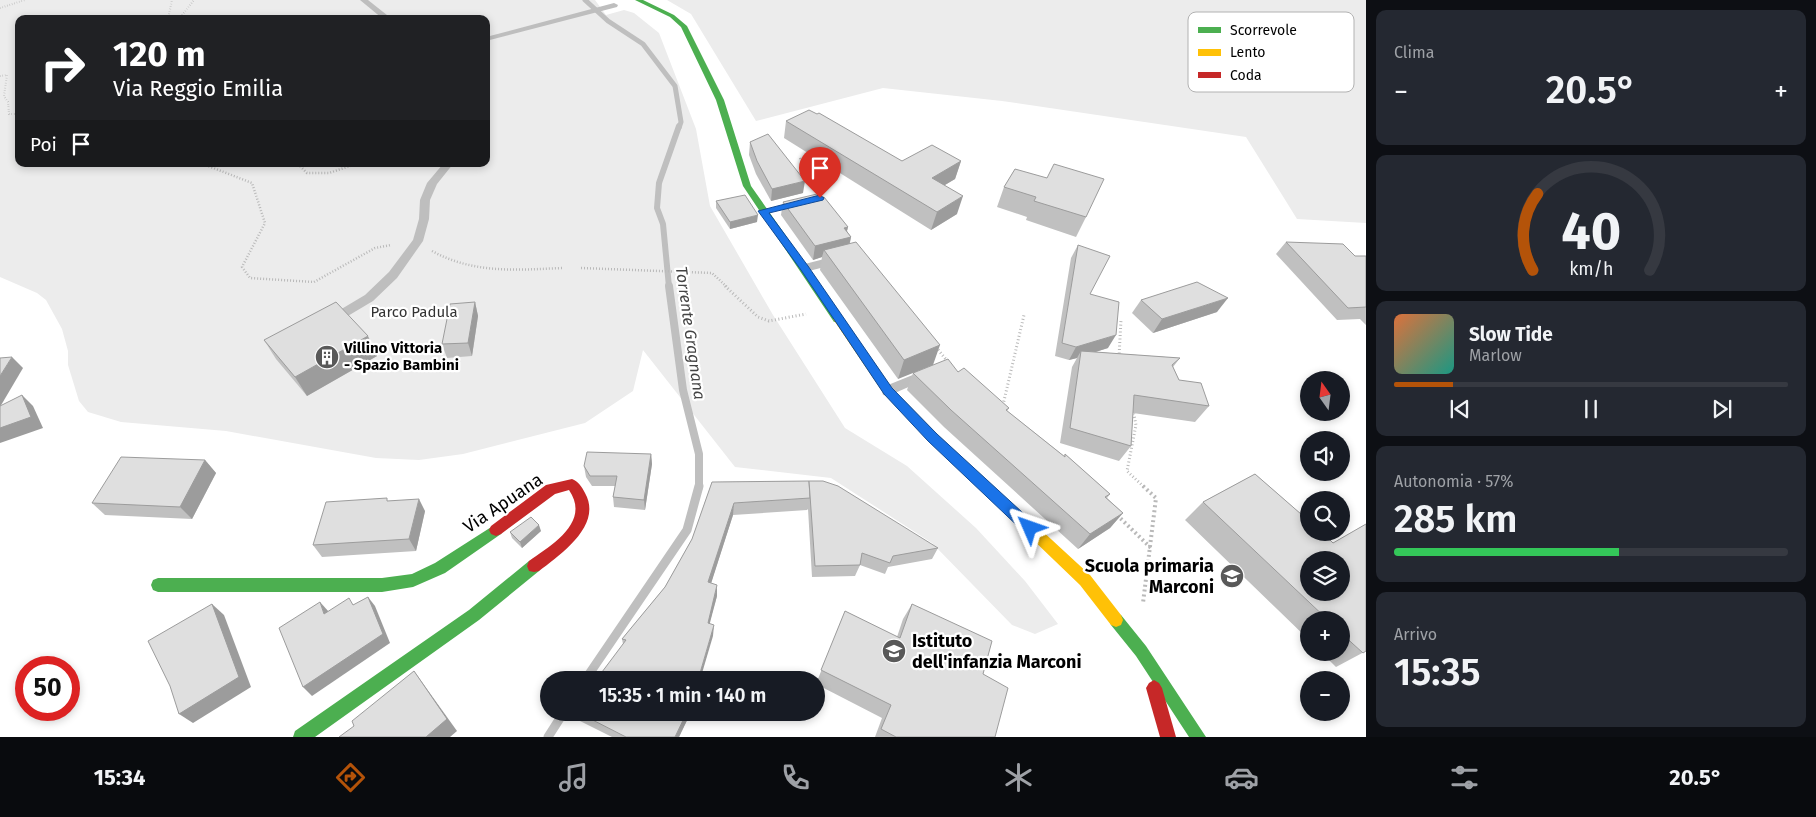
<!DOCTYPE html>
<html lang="it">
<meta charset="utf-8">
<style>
body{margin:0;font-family:"Fira Sans",sans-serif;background:#242831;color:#f1f3f6;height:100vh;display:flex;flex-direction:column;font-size:19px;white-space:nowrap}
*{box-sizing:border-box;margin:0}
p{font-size:16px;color:#9ea1a6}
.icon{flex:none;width:28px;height:28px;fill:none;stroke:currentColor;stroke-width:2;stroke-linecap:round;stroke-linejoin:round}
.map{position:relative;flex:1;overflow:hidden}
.side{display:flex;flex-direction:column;gap:10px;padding:10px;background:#0d0f14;width:450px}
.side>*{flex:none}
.top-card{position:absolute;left:15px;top:15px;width:475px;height:152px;border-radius:10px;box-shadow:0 2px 8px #0003;background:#202124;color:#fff;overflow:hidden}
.needle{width:32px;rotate:346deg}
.fabs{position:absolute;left:1300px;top:371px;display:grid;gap:10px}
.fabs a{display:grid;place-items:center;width:50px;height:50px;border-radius:50%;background:#171b24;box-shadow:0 2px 8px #0003;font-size:25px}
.speed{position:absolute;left:15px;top:656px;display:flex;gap:10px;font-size:25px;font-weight:700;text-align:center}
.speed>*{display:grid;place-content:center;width:65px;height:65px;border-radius:50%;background:#171b24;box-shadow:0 2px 8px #0003;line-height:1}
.speed .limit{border:8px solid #d22;background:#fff;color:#111}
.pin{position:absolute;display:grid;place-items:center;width:42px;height:42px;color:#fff;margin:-51px -21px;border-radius:50% 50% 50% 0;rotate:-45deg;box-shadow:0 0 5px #0007}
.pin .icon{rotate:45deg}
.me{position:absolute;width:55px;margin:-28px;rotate:313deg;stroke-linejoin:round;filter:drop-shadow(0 0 4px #0008)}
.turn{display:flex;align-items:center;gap:18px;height:105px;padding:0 15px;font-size:22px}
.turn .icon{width:65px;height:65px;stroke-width:2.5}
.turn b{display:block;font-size:35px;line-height:42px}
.then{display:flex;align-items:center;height:48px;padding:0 15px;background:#0003;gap:10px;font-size:19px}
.big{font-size:38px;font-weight:600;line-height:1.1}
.side .widget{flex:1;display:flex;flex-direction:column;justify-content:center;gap:8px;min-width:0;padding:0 18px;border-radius:10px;background:#242831}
.side .dial{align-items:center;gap:0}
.dial svg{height:130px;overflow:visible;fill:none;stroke:#363941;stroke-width:7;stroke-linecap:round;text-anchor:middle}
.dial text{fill:#f1f3f6;stroke:none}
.song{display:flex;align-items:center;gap:15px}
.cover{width:60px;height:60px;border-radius:8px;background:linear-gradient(135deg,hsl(20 70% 55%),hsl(170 70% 35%))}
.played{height:5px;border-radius:2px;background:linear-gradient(90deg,#b45309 15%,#363941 15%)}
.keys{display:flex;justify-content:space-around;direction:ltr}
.heat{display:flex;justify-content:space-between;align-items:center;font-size:28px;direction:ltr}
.charge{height:8px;border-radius:4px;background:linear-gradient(90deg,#34c759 57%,#363941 0)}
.trip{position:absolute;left:540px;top:671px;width:285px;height:50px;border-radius:25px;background:#171b24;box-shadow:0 2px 8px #0003;font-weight:600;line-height:50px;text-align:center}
.menu{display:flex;height:80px;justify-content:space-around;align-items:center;background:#090b0e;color:#9ea1a6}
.menu .icon{width:35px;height:35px}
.menu .selected{color:#b45309}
.menu b{font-size:22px;color:#f1f3f6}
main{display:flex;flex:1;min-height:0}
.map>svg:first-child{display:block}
</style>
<main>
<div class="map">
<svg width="1366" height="737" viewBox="0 0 1366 737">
<rect width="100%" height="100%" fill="#fff"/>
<!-- green -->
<g fill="#ececec" fill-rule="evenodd">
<path d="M0,0H595L606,15L624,10L634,13L659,33L696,129L710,206L773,315L845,428L907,466L976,528L1025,581L1058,624L1035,634L1012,625L932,543L831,478L735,467L643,350L633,391L585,423L463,454L419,460L376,458L226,431L121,422L88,412L79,401L68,365V351L62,329L46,300L37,293L0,277ZM19,19H486V164H19Z"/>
<path d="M667,0H1366V223L1297,219L1246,137L1002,101L883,88L756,121L691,14Z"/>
</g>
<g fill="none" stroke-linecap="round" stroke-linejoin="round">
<!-- stream-far3 -->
<path stroke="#bfbfbf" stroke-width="5" d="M585,0L608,21L643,44L675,86L681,122L679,128"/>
<!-- stream-far2 -->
<path stroke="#bfbfbf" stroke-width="6" d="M669,287L663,224L657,208L659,183L679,126"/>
<!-- stream-far1 -->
<path stroke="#bfbfbf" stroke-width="8" d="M669,286L683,390L699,454V487"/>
<!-- stream -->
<g stroke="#bfbfbf" stroke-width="9">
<path d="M585,680L687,530L699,486"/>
<path d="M548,737L564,712"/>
</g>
<!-- path-far3 -->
<g stroke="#b9b9b9" stroke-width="2" stroke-dasharray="0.5 2" stroke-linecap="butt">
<path d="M0,8L25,0"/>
<path d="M168,19L172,0"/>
<path d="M179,19L194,0"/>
<path d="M0,76L7,75L4,96L8,102L9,114H19"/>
</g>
<!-- path-far2 -->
<g stroke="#b9b9b9" stroke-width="2.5" stroke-dasharray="1 2" stroke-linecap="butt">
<path d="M800,158L820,198"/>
<path d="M203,164L252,183L265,223L242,267L250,278L314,282L375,248L391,245"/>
<path d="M298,164L307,173H329L356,164"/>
<path d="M432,251C474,274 516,270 562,268"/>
<path d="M581,268L712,273L727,287"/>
</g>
<!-- path-far1 -->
<g stroke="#b9b9b9" stroke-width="3" stroke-dasharray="1 2.5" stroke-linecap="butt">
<path d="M725,286L758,317L769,321L806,314"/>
<path d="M936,347L948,362"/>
<path d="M1119,357L1121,320"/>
<path d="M1003,405L1024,315"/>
<path d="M1133,410L1136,425L1127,471L1144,487"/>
</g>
<!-- path -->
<g stroke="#b9b9b9" stroke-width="4" stroke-dasharray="2 3" stroke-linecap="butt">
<path d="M1143,486L1156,498L1143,603"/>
<path d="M1117,515L1151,548"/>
</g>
<!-- lane -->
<g fill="#bebebe" fill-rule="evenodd">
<path d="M360,0H368L392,19H383Z"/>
<path d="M614,3L618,5L617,7L486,41V37Z"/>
<path d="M443,164H453L437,184L430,200L429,219L423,241L397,278L373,301L336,323H328L326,320L328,317L365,295L389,272L413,240L419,219L420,200L427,183Z"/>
<path d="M836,256L840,257L841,260L840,263L805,272L799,268L801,265Z"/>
<path d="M925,370L929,372L931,375L929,378L888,396L883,395L882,391L883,387Z"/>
</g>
<!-- fast -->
<g fill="#4caf50" fill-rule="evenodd">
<path d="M635,0H643L674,15L687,26L724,100L751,186L842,316L843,319L842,322H834L743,186L716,100L681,27L670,17Z"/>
<path d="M496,524L501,526L503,530L501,534L445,573L413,587L382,592H158L153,590L151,585L153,580L158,578H382L412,574L435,563Z"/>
<path d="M534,560L539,561L541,566L539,571L479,620L315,737H293L295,731L469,610L529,561Z"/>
<path d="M1116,613L1121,615L1146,646L1206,737H1189L1136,656L1111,625L1109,620L1111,615Z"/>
</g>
<!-- slow -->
<path fill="#ffc107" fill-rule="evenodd" d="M838,315L842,316L892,388L937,434L1090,575L1121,615L1123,620L1121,625L1116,627L1111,625L1080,585L929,440L884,394L833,319Z"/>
<!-- jam -->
<g fill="#c62828" fill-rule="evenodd">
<path d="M572,479C578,481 582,487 585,493C603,525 561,554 539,571L534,572L529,571L527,566L529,561C552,545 591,522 569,490L555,494L501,534L496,536L491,534L489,530L491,526L546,485Z"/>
<path d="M1154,680L1159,683L1162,688L1176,737H1160L1146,688L1149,683Z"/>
</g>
</g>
<!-- wall -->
<g fill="#c0c0c0" fill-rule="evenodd">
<path d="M786,121L902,161H961L955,179L945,185L957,214L931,230L784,138Z"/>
<path d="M750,142L803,193L771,201L756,174L749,155Z"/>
<path d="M1015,169L1086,217L1076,237L1026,220L1027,217L997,207L1004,187Z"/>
<path d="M716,201L757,222L730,229L716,208Z"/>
<path d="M783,202L848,227L847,231L851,237L850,243L940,345L898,379L820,270L822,257L813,260L781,215Z"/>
<path d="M1286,242L1355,256H1366V325L1360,319L1337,320L1276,254Z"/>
<path d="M1078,245L1090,294L1108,348L1095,352L1180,358L1173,367L1179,380L1209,406L1195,422L1133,413L1131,446L1119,461L1060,443L1072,367L1077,358L1069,360L1055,356L1071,258Z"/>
<path d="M1141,300L1217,312L1153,333L1132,313Z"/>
<path d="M475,302L478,316L472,356L447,358L442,344Z"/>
<path d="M264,340L377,356L307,396L276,359Z"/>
<path d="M958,372L1009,408L1007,411L1064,456L1065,454L1110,494L1107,498L1123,513L1110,528L1078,549L944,427L907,390L913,373Z"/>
<path d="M651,454L652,464L645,510L614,507L613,497L615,486H592L586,477L584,466Z"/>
<path d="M205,460L216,473L192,519L105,515L92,503Z"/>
<path d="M1255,474L1309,521V532H1322L1333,543L1366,524V651L1336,667L1321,652H1341V620H1309V640L1185,520L1203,502ZM1309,560H1341V592H1309Z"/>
<path d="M809,481L938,548L932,559L888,567L885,574L860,565L855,576L812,577L808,509L807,510L733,515L711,583L717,596L709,624L713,636L623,644L622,639L665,587L692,539L712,482Z"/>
<path d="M389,501L425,511L416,551L322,557L313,545Z"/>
<path d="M541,531L522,548L512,538L510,532Z"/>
<path d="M912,604L983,674L995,737H875L882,718L816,684L845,611L897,637L903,619Z"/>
<path d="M574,712H691L679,737H612L576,719Z"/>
</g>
<!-- shaded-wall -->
<g fill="#9c9c9c">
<path d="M961,161L955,179L926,196L932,178Z"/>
<path d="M805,181L803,193L771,201L772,189Z"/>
<path d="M963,196L957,214L931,230L937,212Z"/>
<path d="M758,215L757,222L730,229V222Z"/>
<path d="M848,227L845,238L851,237L848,250H824L822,257L813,260L815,246L844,228Z"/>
<path d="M1228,298L1217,312L1153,333L1162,319Z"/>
<path d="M475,302L478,316L472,356L468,343Z"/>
<path d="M1116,335L1108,348L1080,357L1081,351L1077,358L1069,360L1076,347Z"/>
<path d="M368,336L377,356L307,396L295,377Z"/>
<path d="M940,345L933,365L898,379L904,360Z"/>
<path d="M12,357L23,368L0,407V376Z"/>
<path d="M22,395L33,406L43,428L0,443V428Z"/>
<path d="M651,454L652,464L645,510L644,500Z"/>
<path d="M205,460L216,473L192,519L180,507Z"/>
<path d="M419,499L425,511L416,551L409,539Z"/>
<path d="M734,503L733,515L708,593V582Z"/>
<path d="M1123,513L1110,528L1078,549L1090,534Z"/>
<path d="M539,525L541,531L522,548L520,542Z"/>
<path d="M717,585V596L707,634L708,623Z"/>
<path d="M368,597L375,606L390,643L312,696L303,687Z"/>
<path d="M320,602L329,612L324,614Z"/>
<path d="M212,604L224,615L251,687L193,723L179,714Z"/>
<path d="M714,625L713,636L700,680H698Z"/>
<path d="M414,671L457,731L450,737H426Z"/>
<path d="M687,712H691L679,737H675Z"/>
</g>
<!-- building -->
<g fill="#dfdfdf" stroke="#9c9c9c" fill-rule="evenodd">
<path d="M809,110L817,114L819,113L902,161L932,145L961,161L932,178L963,196L937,212L786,121Z"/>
<path d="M768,134L805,181L772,189L757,161L750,142Z"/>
<path d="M1054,164L1104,179L1086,217L1034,201L1036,197L1004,187L1015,169L1047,178Z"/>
<path d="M817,194L820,198L824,197L848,227L844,228L851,237L815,246L783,202Z"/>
<path d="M745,195L758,215L730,222L716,201Z"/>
<path d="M856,242L940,345L904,360L824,250Z"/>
<path d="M1286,242L1343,244L1355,256H1366V307L1348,308Z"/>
<path d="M1078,245L1110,256L1090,294L1119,302L1116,335L1076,347L1062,343Z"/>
<path d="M1197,282L1228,298L1162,319L1141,300Z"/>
<path d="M336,302L368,336L295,377L264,340Z"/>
<path d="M475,302L468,343L442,344L450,304Z"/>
<path d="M1081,351L1180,358L1172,365L1179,380L1201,383L1209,406L1134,395L1131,446L1070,428Z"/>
<path d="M12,357L0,376V358Z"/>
<path d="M948,359L958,372L964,368L1009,408L1006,410L1065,457V454L1110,494L1105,497L1123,513L1090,534L951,410L913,373Z"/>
<path d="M22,395L31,417L0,428V406Z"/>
<path d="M587,452L651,454L644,500L613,497L617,476H590L584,466Z"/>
<path d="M121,457L205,460L180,507L92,503Z"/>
<path d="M1255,474L1309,521V532H1322L1333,543L1366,524V651L1363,653L1341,633V620H1328L1203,502ZM1309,560H1341V592H1309Z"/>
<path d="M809,481L810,498L734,503L708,582L717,585L708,623L714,625L698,680H596L626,640L622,639L665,587L692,539L712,482Z"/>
<path d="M809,481H823L838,486L938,548L893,556L890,563L862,553L860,565L815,566Z"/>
<path d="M387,498V501L419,499L409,539L313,545L326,502Z"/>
<path d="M531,517L539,525L520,542L510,532Z"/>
<path d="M368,597L383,634L303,687L279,628L320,602L324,614L349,598L353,605Z"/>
<path d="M212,604L239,677L179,714L170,686L148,641Z"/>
<path d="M912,604L992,641L983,674L1008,688L995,737H896L881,729L891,705L821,670L845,611L900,638Z"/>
<path d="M414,671L447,719L426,737H339L354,726L352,721Z"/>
<path d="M577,712H687L675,737H626Z"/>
</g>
<!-- route -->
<path fill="#1a73e8" stroke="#114b97" d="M820,195L824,198L823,200L769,213L808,266L892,388L937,434L1035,524L1036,528L1035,533L1030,534L1025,533L928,441L884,394L801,270L758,211Z"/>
<!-- icons -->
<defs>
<g id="building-disc" transform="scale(1.25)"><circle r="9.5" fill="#595959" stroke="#fff"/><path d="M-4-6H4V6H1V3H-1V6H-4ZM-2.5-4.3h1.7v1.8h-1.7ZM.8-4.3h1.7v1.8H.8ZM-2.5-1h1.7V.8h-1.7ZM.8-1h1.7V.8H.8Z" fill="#fff"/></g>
<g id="school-disc" transform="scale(1.25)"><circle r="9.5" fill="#595959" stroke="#fff"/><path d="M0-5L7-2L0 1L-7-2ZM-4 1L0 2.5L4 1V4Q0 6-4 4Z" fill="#fff"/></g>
</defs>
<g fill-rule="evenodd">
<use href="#building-disc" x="327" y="357"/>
<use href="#school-disc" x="1232" y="576"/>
<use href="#school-disc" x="894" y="651"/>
</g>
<g text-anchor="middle" stroke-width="4.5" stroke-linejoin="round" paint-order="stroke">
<!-- park labels -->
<g font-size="15" fill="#333" stroke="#fff">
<text x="414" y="317">Parco Padula</text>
</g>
<!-- poi labels -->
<g font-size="15" font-weight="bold" fill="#000" stroke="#fff" text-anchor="start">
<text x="344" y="353">Villino Vittoria<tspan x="344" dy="17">- Spazio Bambini</tspan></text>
</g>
<!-- water labels -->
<g font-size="16" font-style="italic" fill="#444" stroke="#fff">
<text transform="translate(691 333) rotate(82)" y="6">Torrente Gragnana</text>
</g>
<!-- near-street labels -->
<g font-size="18" fill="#000" stroke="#fff">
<text transform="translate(503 503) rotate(-34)" y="6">Via Apuana</text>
</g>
<!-- near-poi labels -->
<g font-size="18" font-weight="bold" fill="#000" stroke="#fff" text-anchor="end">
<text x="1214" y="572">Scuola primaria<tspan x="1214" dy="21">Marconi</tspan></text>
<text x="912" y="647" text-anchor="start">Istituto<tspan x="912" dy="21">dell'infanzia Marconi</tspan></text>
</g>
</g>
<!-- legend -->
<rect x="1188" y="12" width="166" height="80" rx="8" fill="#fff" stroke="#b2b2b2" stroke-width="1"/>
<rect x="1198" y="27" width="23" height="6" fill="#4caf50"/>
<rect x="1198" y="49" width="23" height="7" fill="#ffc107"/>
<rect x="1198" y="72" width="23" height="6" fill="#c62828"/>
<g font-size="14" fill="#000">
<text x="1230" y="35">Scorrevole</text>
<text x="1230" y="57">Lento</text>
<text x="1230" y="80">Coda</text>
</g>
</svg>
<div class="fabs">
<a><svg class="needle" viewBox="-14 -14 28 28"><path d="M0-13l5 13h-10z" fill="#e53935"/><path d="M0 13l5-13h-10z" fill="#9ea1a6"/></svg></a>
<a><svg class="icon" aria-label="sound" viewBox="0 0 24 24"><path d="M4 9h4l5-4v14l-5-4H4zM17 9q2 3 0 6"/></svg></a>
<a><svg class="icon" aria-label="search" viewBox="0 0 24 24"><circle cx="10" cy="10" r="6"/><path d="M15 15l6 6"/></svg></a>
<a><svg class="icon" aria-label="layers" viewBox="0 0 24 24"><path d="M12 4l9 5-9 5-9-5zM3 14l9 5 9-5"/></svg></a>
<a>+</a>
<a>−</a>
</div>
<div class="speed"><div class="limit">50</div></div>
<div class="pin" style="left:820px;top:198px;background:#d93025"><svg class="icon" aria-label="arrive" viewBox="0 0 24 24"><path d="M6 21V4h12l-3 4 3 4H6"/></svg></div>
<svg class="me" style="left:1030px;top:528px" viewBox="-20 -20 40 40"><path d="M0-17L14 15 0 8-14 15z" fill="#1a73e8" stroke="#fff" stroke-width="4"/></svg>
<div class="trip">15:35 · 1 min · 140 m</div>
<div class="top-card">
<div class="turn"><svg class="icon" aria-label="right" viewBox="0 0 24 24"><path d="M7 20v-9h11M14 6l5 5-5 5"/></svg><div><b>120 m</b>Via Reggio Emilia</div></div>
<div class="then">Poi<svg class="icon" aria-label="arrive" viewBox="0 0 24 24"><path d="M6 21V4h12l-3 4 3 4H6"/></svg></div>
</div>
</div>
<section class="side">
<div class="widget"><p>Clima</p>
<div class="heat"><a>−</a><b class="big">20.5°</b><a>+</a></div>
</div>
<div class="widget dial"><svg viewBox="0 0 100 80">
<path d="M14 69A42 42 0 1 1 86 69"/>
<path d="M14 69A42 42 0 0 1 17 22" stroke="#b45309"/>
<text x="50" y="56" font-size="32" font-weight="700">40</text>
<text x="50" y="72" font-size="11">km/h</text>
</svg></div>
<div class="widget">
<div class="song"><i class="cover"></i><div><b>Slow Tide</b><p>Marlow</p></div></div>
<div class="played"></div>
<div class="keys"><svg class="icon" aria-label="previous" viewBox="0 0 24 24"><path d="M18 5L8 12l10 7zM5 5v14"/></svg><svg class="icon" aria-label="pause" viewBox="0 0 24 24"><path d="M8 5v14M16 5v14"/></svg><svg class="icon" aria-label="next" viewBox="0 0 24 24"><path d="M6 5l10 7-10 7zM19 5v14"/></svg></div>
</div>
<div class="widget"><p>Autonomia · 57%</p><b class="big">285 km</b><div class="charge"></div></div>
<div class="widget"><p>Arrivo</p><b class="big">15:35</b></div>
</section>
</main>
<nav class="menu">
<b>15:34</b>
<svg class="icon selected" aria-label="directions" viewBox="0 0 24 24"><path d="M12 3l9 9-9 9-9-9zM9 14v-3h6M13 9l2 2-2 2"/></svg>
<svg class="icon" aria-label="music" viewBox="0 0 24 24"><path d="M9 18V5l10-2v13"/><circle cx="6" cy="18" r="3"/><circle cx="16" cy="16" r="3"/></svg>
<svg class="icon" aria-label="phone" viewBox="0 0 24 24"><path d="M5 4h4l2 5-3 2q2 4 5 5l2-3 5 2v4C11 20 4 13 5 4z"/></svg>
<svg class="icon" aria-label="climate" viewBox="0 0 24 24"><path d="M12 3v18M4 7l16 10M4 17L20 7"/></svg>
<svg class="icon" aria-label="car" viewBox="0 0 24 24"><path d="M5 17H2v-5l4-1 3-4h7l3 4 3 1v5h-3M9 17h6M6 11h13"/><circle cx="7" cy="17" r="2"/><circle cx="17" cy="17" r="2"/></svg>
<svg class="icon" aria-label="filters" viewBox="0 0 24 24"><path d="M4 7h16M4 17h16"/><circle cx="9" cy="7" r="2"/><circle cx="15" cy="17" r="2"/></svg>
<b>20.5°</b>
</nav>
